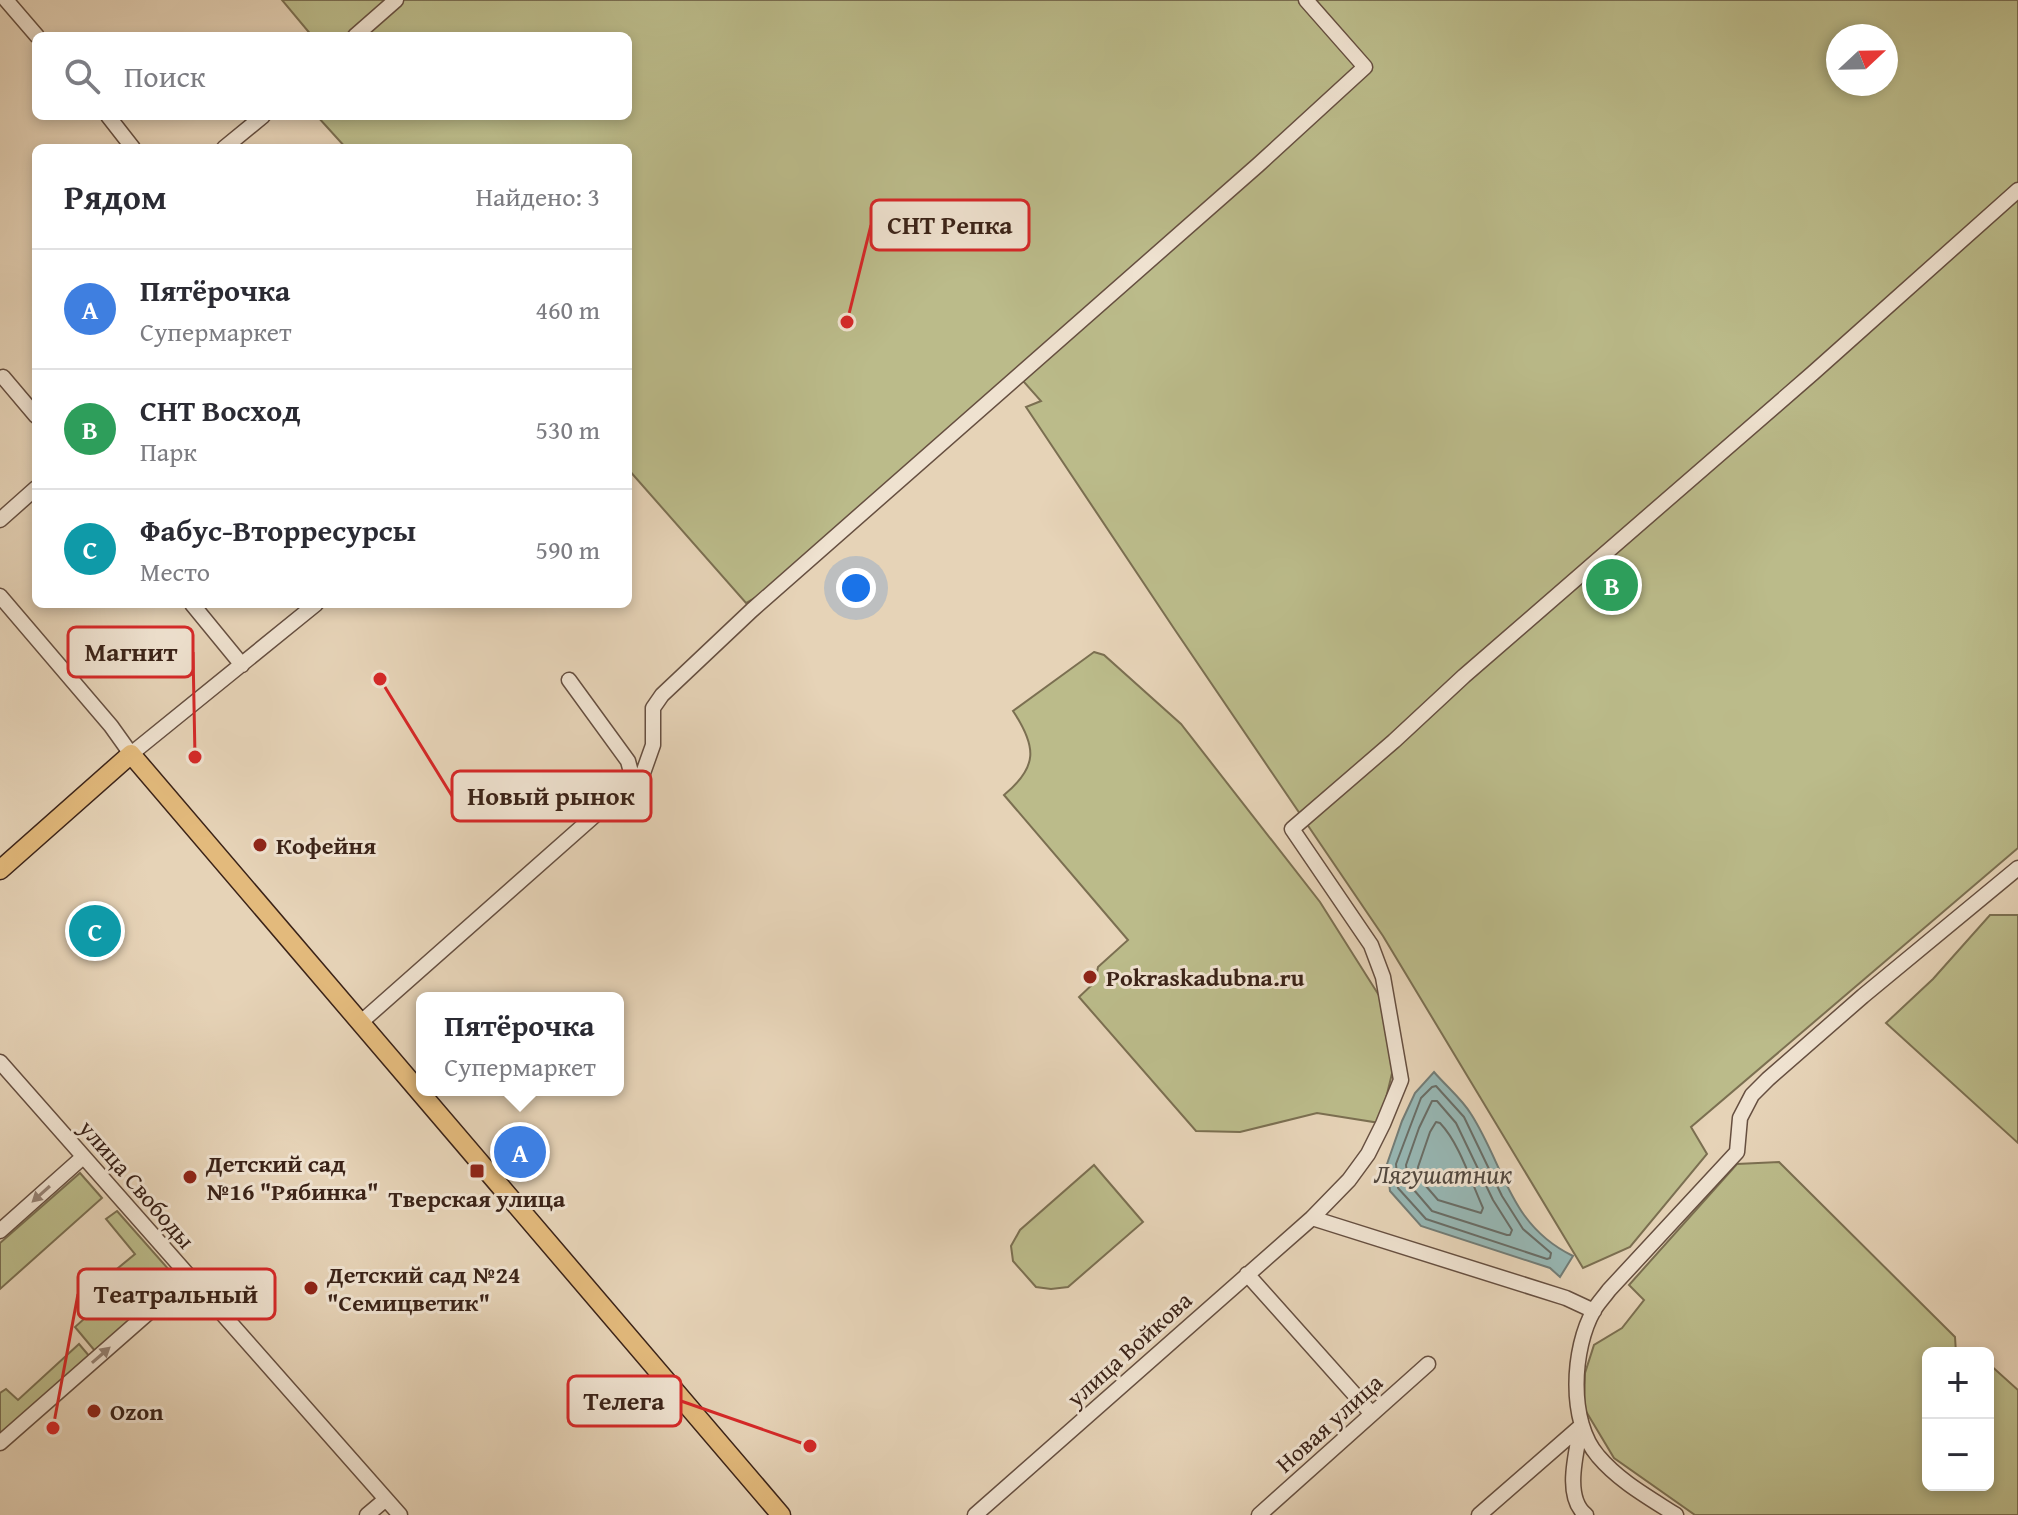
<!DOCTYPE html>
<html lang="ru">
<head>
<meta charset="utf-8">
<style>
  body { margin:0; font-family:"Gentium Book Plus",serif; background:#f7f7f7; color:#2b2b33 }
  .controls { position:absolute; right:24px; bottom:24px; display:grid; overflow:hidden; border-radius:12px; box-shadow:0 4px 12px #0003 }
  .controls button { width:72px; height:72px; display:grid; place-items:center; padding:0; border:0; border-bottom:2px solid #e1e1e2; background:#fff; color:#2b2b33; font:40px sans-serif }
  .compass { position:absolute; left:1826px; top:24px; width:72px; height:72px; border-radius:50%; background:#fff; box-shadow:0 4px 12px #0003; rotate:68deg }
  .you { position:absolute; left:856px; top:588px; width:28px; height:28px; margin:-20px; border:6px solid #fff; border-radius:50%; background:#1a73e8; box-shadow:0 0 0 12px #1a73e833 }
  .badge { display:grid; place-items:center; width:52px; height:52px; border-radius:50%; background:#b45309; color:#fff; font-size:26px; font-weight:700 }
  .pin { position:absolute; translate:-50% -50%; border:4px solid #fff; box-shadow:0 2px 8px #0006 }
  .popup { position:absolute; left:416px; top:992px; width:208px; height:104px; box-sizing:border-box; display:grid; place-content:center; border-radius:12px; background:#fff; filter:drop-shadow(0 2px 6px #0005); font-size:26px; white-space:nowrap; color:#7c7c81 }
  .popup b { font-size:30px; color:#2b2b33 }
  .popup::after { content:''; position:absolute; left:50%; top:100%; margin-left:-16px; border:16px solid transparent; border-top-color:#fff }
  .list { margin:0; padding:0; list-style:none }
  h2 { display:flex; justify-content:space-between; align-items:center; height:104px; margin:0; padding:0 32px; font-size:34px }
  h2 small { font-size:26px; font-weight:400; color:#7c7c81 }
  .list li { display:grid; grid-template-columns:52px 1fr auto; gap:24px; align-items:center; box-sizing:border-box; height:120px; padding:0 32px; border-top:2px solid #e1e1e2 }
  .list b { display:block; font-size:30px; white-space:nowrap }
  .list p { margin:0; font-size:26px; white-space:nowrap; color:#7c7c81 }
  .list em { font-size:26px; font-style:normal; color:#7c7c81 }
  .icon { flex:none; width:44px; height:44px; fill:none; stroke:currentColor; stroke-width:2; stroke-linecap:round; stroke-linejoin:round }
  .map { position:relative; flex:none; width:2018px; height:1515px; overflow:hidden }
  .search { position:absolute; background:#fff; box-shadow:0 4px 12px #0003; left:32px; top:32px; width:600px; height:88px; display:flex; align-items:center; gap:20px; box-sizing:border-box; padding:0 28px; border-radius:12px; color:#7c7c81; font-size:30px }
  .panel { position:absolute; background:#fff; box-shadow:0 4px 12px #0003; left:32px; top:144px; width:600px; height:464px; border-radius:12px }
  .map>svg:first-child { display:block }
</style>
</head>
<body>
<div class="map">
<svg width="2018" height="1515" viewBox="0 0 2018 1515">
  <rect width="100%" height="100%" fill="#e6d3b7"/>
  <filter id="stains"><feTurbulence type="fractalNoise" baseFrequency=".0025" numOctaves="4"/><feColorMatrix values="0 0 0 0 .2 0 0 0 0 .09 0 0 0 0 .02 0 0 0 .5 -.17"/></filter>
  <radialGradient id="worn" r=".72"><stop offset=".6" stop-color="#630" stop-opacity="0"/><stop offset="1" stop-color="#630" stop-opacity=".3"/></radialGradient>
  <path fill="#bbbb8a" stroke="#7b6f51" stroke-width="2" fill-rule="evenodd" d="M282,0H2018V848L1691,1127L1707,1154L1630,1247L1583,1268L1383,936L1175,630L1026,407L1041,401L1015,372L777,585L746,603L628,469V148H346L317,116H628V36H312ZM1838,36H1886V84H1838Z
    M1094,652L1104,655L1181,724L1320,902L1387,1008L1396,1057L1380,1123L1317,1113L1240,1132L1196,1131L1079,997L1095,982L1098,967L1128,940L1004,795C1038,767 1037,747 1013,711Z
    M1990,915H2018V1143L1886,1023L1933,979Z
    M1779,1162L1955,1337L1956,1353H1928V1485H1988V1363L2018,1390V1515H1695L1614,1458L1584,1408L1585,1373L1594,1345L1622,1328L1644,1300L1629,1285L1737,1164Z
    M1094,1165L1143,1222L1068,1287L1051,1289L1036,1287L1013,1261L1011,1246L1020,1230Z
    M80,1173L102,1198L0,1289V1243Z
    M117,1211L178,1280L95,1351L75,1327L105,1300L95,1287L135,1254L106,1219Z
    M79,1344L90,1357L0,1435V1393L6,1389L18,1400Z"/>
  <path fill="#97b7b4" stroke="#727c76" stroke-width="2" d="M1434,1072C1446,1086 1462,1099 1471,1114C1505,1167 1509,1225 1573,1256L1560,1277L1550,1268L1421,1226L1390,1191L1387,1164L1402,1121L1415,1093Z"/>
  <g fill="none" stroke-linecap="round" stroke-linejoin="round">
    <path stroke="#696d66" stroke-width="2" d="M1436,1086L1464,1117L1502,1196L1523,1229L1551,1253L1550,1258L1547,1259L1426,1219L1398,1188L1396,1164L1421,1098L1432,1087Z
      M1432,1101H1437L1456,1123L1493,1200L1512,1230L1510,1235H1507L1432,1211L1408,1183L1406,1165L1419,1128Z
      M1436,1122L1440,1123C1460,1144 1471,1182 1483,1208L1481,1213L1438,1200L1419,1178L1418,1167L1430,1132Z"/>
    <g stroke="#664f40" stroke-width="17">
      <path id="minor" d="M6,0L37,36
        M355,36L396,0
        M108,116L133,148
        M224,148L263,116
        M3,377L36,416
        M0,520L36,488
        M0,596L111,726L131,754L316,604
        M192,604L242,665
        M628,786L642,776L653,745V708L662,695L752,610L1258,165L1365,67L1306,0
        M360,1023L628,786L632,776L628,761L569,680
        M0,1062L400,1515
        M1312,1218L1566,1298L1594,1311
        M0,1231L83,1157
        M1247,1274L1372,1414
        M1581,1426C1577,1451 1563,1497 1586,1515
        M0,1443L189,1277
        M367,1515L386,1499
        M975,1515L1312,1218L1349,1180L1368,1154L1383,1124L1401,1080L1383,977L1371,945L1292,829L1394,741L1464,676L1813,373L2018,190
        M1259,1515L1428,1364
        M1479,1515L1581,1426
        M1676,1515C1648,1497 1619,1481 1598,1456C1568,1422 1572,1348 1594,1310C1598,1303 1604,1297 1609,1290L1737,1152L1740,1118L1752,1095L1768,1079L1863,996L2018,868"/>
    </g>
    <g stroke="#3b2318" stroke-width="21">
      <path id="major" d="M0,870L131,754L781,1515"/>
    </g>
    <use href="#minor" stroke="#efe2d0" stroke-width="14"/>
    <use href="#major" stroke="#e3ba7c" stroke-width="18"/>
  </g>
  <defs><path id="oneway-solid" d="M-6-.8H1V-3.2L6.5 0L1 3.2V.8H-6Z" transform="scale(2)"/></defs>
  <g fill="#958274">
    <use href="#oneway-solid" transform="translate(41 1194) rotate(138)"/>
    <use href="#oneway-solid" transform="translate(101 1355) rotate(-41)"/>
  </g>
  <g fill="#8f2418" stroke="#efe2d0" stroke-width="3">
    <circle cx="260" cy="845" r="8"/>
    <circle cx="1090" cy="977" r="8"/>
    <rect x="469" y="1163" width="16" height="16" rx="4"/>
    <circle cx="190" cy="1177" r="8"/>
    <circle cx="311" cy="1288" r="8"/>
    <circle cx="94" cy="1411" r="8"/>
  </g>
  <g text-anchor="middle" dominant-baseline="central" stroke-width="6" stroke-linejoin="round" paint-order="stroke">
    <g font-size="24" font-weight="bold" fill="#3b2318" stroke="#efe2d0" text-anchor="start">
      <text x="276" y="845">Кофейня</text>
      <text x="1106" y="977">Pokraskadubna.ru</text>
      <text x="206" y="1163">Детский сад<tspan x="206" dy="28">№16 "Рябинка"</tspan></text>
      <text x="477" y="1198" text-anchor="middle">Тверская улица</text>
      <text x="327" y="1274">Детский сад №24<tspan x="327" dy="28">"Семицветик"</tspan></text>
      <text x="110" y="1411">Ozon</text>
    </g>
    <g font-size="24" fill="#3b2318" stroke="#efe2d0">
      <text transform="translate(137 1184) rotate(49)">улица Свободы</text>
      <text transform="translate(1129 1349) rotate(-42)">улица Войкова</text>
      <text transform="translate(1329 1423) rotate(-42)">Новая улица</text>
    </g>
    <g font-size="26" font-style="italic" fill="#52483f" stroke="#efe2d0">
      <text x="1443" y="1173">Лягушатник</text>
    </g>
  </g>
  <path fill="none" stroke="#d62828" stroke-width="3" d="M847 322L871 225M195 757L193 652M380 679L452 796M53 1428L78 1294M810 1446L681 1401"/>
  <g fill="#d62828" stroke="#efe2d0" stroke-width="3">
    <circle cx="847" cy="322" r="8"/>
    <circle cx="195" cy="757" r="8"/>
    <circle cx="380" cy="679" r="8"/>
    <circle cx="53" cy="1428" r="8"/>
    <circle cx="810" cy="1446" r="8"/>
  </g>
  <g fill="#efe2d0" stroke="#d62828" stroke-width="3">
    <rect x="871" y="200" width="158" height="50" rx="8"/>
    <rect x="68" y="627" width="125" height="50" rx="8"/>
    <rect x="452" y="771" width="199" height="50" rx="8"/>
    <rect x="78" y="1269" width="197" height="50" rx="8"/>
    <rect x="568" y="1376" width="113" height="50" rx="8"/>
  </g>
  <g font-size="26" text-anchor="middle" font-weight="bold" fill="#3b2318">
    <text x="950" y="234">СНТ Репка</text>
    <text x="131" y="661">Магнит</text>
    <text x="551" y="805">Новый рынок</text>
    <text x="176" y="1303">Театральный</text>
    <text x="624" y="1410">Телега</text>
  </g>
  <rect width="100%" height="100%" filter="url(#stains)"/>
  <rect width="100%" height="100%" fill="url(#worn)"/>
</svg>
<div class="controls">
<button>+</button>
<button>−</button>
</div>
<svg class="compass" viewBox="-18 -18 36 36"><path d="M0-13l5 13h-10z" fill="#e53935"/><path d="M0 13l5-13h-10z" fill="#7c7c81"/></svg>
<div class="you"></div>
<div class="pin badge" style="left:520px;top:1152px;background:#3f7fe0">A</div>
<div class="popup"><b>Пятёрочка</b>Супермаркет</div>
<div class="pin badge" style="left:1612px;top:585px;background:#2e9e5b">B</div>
<div class="pin badge" style="left:95px;top:931px;background:#0f9aa8">C</div>
<div class="search"><svg class="icon" aria-label="search" viewBox="0 0 24 24"><circle cx="10" cy="10" r="6"/><path d="M15 15l6 6"/></svg>Поиск</div>
<section class="panel">
<h2>Рядом<small>Найдено: 3</small></h2>
<ul class="list">
<li><span class="badge" style="background:#3f7fe0">A</span><div><b>Пятёрочка</b><p>Супермаркет</p></div><em>460 m</em></li>
<li><span class="badge" style="background:#2e9e5b">B</span><div><b>СНТ Восход</b><p>Парк</p></div><em>530 m</em></li>
<li><span class="badge" style="background:#0f9aa8">C</span><div><b>Фабус-Вторресурсы</b><p>Место</p></div><em>590 m</em></li>
</ul>
</section>
</div>
</body>
</html>
